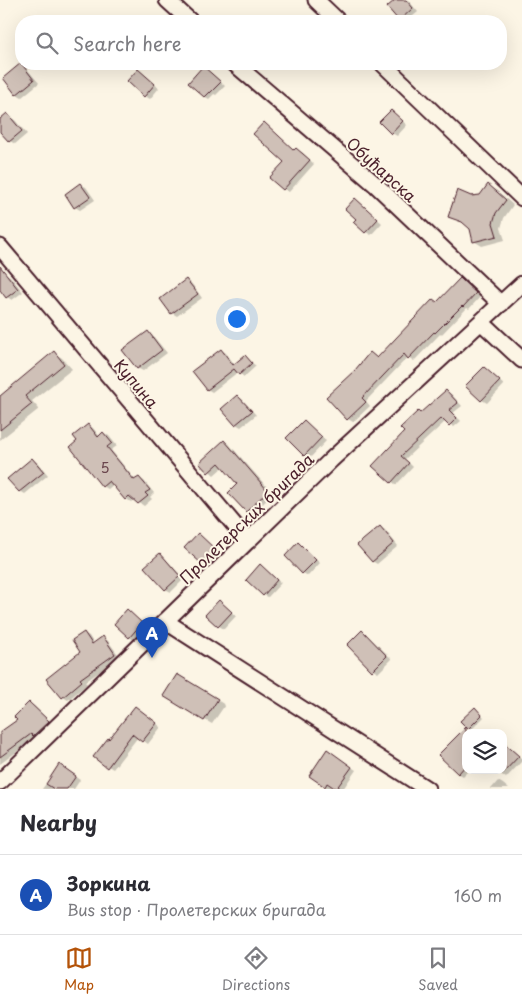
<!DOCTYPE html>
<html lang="en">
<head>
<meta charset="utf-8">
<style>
  body { margin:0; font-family:"Playpen Sans",sans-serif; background:#f7f7f7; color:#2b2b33 }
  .controls { position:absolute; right:15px; bottom:15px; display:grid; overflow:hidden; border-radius:10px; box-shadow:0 5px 20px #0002 }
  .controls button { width:45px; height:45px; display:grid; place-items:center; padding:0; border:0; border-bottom:1px solid #e1e1e2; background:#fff; color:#2b2b33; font:25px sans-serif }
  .you { position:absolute; left:236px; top:318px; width:18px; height:18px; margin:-12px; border:4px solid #fff; border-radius:50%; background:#1a73e8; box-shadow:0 0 0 8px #1a73e833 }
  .badge { display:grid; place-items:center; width:32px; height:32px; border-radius:50%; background:#b45309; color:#fff; font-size:16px; font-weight:700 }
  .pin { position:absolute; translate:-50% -41px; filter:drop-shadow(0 1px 2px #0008) }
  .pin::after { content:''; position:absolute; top:26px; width:18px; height:15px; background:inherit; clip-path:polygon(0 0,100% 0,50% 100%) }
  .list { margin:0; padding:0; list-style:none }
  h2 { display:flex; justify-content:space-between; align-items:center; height:65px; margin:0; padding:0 20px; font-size:21px }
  h2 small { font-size:16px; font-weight:400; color:#7c7c81 }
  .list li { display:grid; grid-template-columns:32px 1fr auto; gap:15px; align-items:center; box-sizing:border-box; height:80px; padding:0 20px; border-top:1px solid #e1e1e2 }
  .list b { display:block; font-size:19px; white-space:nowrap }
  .list p { margin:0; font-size:16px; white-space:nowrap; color:#7c7c81 }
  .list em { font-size:16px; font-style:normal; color:#7c7c81 }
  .icon { flex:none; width:28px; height:28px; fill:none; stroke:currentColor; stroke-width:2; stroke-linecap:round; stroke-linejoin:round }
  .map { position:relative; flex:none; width:522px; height:789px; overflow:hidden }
  .search { position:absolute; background:#fff; box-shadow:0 5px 20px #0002; left:15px; right:15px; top:15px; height:55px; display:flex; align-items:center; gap:12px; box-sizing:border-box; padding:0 18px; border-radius:20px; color:#7c7c81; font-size:19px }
  .sheet { height:145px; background:#fff }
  nav { display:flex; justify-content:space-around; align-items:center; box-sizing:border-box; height:70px; border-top:1px solid #e1e1e2; background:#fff; font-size:14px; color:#7c7c81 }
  nav a { display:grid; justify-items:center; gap:2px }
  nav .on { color:#b45309 }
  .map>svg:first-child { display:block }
</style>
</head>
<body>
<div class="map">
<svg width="522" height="789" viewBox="0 0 522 789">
  <rect width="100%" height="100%" fill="#fcf5e5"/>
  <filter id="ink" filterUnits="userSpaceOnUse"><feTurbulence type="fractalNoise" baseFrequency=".02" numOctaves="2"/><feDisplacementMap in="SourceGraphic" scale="10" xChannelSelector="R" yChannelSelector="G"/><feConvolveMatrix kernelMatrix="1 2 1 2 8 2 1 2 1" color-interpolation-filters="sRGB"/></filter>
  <g filter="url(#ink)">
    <path fill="#0003" d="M397,0H408L418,12L407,21H402L400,20Z
      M21,65L26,68L39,83L22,97L17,94Z
      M204,67L225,86L216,95L214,94L209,99L204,96Z
      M138,70L159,88L150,99L145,96Z
      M391,111L407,125L397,136L392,133Z
      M7,115L13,118L27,134L15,144L10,141L0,121Z
      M264,124L295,151L297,150L302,152L314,164L289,192L284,189L285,162Z
      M80,184L86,187L95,200L80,210L75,207Z
      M488,185L496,190L513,205L504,218L501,228L505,240L482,246L474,241L471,228L466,224L449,216L470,197L481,196Z
      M355,200L382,223L371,235L366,232Z
      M4,273L10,276L23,292L12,300L7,297L0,288V276Z
      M186,280L191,283L202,298L177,316L172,313L162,299Z
      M460,280L480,297L469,309L467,308L441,335L440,334L414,361L408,357L366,401L370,406L353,422L348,419L356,371L371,354L378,359L438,303Z
      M148,333L153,336L167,353L143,371L137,368Z
      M221,350L226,353L235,365L245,357L256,366L244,377L238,372L212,392L207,389Z
      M54,353L62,358L72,369L32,401L39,409L0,440V398Z
      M484,368L504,385L487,403L482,400Z
      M446,392L451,394L462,406L453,413L461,421L454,427L446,421L405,459L413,467L396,485L374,465Z
      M237,396L242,399L256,415L241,427L236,424L223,409Z
      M304,421L326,441L310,458L305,455Z
      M88,425L93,428L100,437L104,433L109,436L117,446L111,450L136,481L139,478L144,481L154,493L150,497L152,499L144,506L134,499L131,502L126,499L114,484L108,489L103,486L79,441Z
      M224,441L229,444L273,494L252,514L246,511L239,484L223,467L214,475L201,463Z
      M33,460L38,463L48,475L25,494L20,491Z
      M380,527L385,530L398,546L377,564L372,561Z
      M198,535L220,553L208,566L186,548Z
      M299,544L320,563L308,576L303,573Z
      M160,555L165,558L184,579L171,592L165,589Z
      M261,566L281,583L268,597L264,595Z
      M219,602L236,616L224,629L219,626Z
      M127,611L146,627L134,640L129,637Z
      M362,632L367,635L392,659L378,673L373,670L348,645Z
      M84,633L89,636L94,644L103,638L108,641L120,657L85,682L87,684L68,700L63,697L48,680L81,652Z
      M186,680L225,705L212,724L205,720Z
      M29,703L34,706L53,725L0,764V734L19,720Z
      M136,707L161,727L148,744L138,737L113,769L108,766L110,740Z
      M477,710L484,717L471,730L462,721Z
      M466,736V770H469L463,776L458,773Z
      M503,742L522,759V761L506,778L495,770H503Z
      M332,754L356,770L343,789H339L333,785L330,789L325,786Z
      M59,766L80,780L74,789H42Z
      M498,781L503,784L509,789H491Z"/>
    <path fill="#cfc0b7" stroke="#4a1f2b" d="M395,0H406L413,8L399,21L387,7Z
      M21,63L34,80L16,95L3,78Z
      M203,66L221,82L210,93L209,92L204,97L188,83Z
      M138,69L155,84L144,97L127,81Z
      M391,110L403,121L391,134L379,122Z
      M7,113L22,131L9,142L0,132V119Z
      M264,122L294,150L296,148L310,160L283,190L269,178L284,162L253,134Z
      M80,183L90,197L74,208L65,194Z
      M488,184L506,200L496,213L493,223L497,236L473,242L470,229L462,222L448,217L457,190L471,196L480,195Z
      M355,198L378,219L365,233L353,222L356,219L345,209Z
      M0,266L18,289L6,298L0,290Z
      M460,278L476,293L463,307L462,306L435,333L434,332L408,359L404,354L362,398L366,402L347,420L326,397L355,370L370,352L377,358L433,299L437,302Z
      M186,279L198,294L171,314L160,299Z
      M148,331L162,350L137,369L122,350Z
      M221,349L233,365L245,355L252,363L239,375L234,369L207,390L192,371Z
      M54,351L64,364L25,396L32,404L0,430V396Z
      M484,367L500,381L481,401L465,386Z
      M446,390L458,403L449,410L457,418L449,426L441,418L401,456L409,463L391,483L372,466L404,432L400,428L418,411L420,413Z
      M237,395L252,411L235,425L221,409Z
      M304,420L322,437L304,456L286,438Z
      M88,424L98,437L103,432L112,443L107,447L134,480L139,477L150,490L145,493L148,496L138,504L129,496L125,500L109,481L102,487L70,447L77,441L73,436Z
      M224,440L268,491L246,512L228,493L237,484L219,463L208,473L199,463Z
      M32,458L44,472L19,492L7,479Z
      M380,526L394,543L372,562L357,545Z
      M198,533L216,550L202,564L184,548Z
      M298,542L316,560L302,574L285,556Z
      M160,553L180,576L165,590L144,567Z
      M260,564L277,580L263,596L246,580Z
      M219,600L232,612L218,627L205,615Z
      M127,609L142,623L129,638L114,624Z
      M362,630L387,656L372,671L347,645Z
      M84,632L92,644L103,636L115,654L80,679L82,681L62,698L46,679L80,652L72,640Z
      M177,674L218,699L204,721L163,696Z
      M29,702L49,721L33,736L31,734L0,757V732L17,720L14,717Z
      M135,706L157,723L142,742L132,734L107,768L93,757L108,738L109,739Z
      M475,707L482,715L468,729L466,727V765L458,774L438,755L466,727L460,721Z
      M503,742L519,756L503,773Z
      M327,749L352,767L336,789L327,783L325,787L309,776Z
      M59,764L76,776L67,789H54L46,784Z"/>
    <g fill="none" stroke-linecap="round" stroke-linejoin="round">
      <g stroke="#4a1f2b" stroke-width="19">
        <path id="minor" d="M167,0L190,21
          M316,0L338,21
          M235,64L376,185L501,304
          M383,64L522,198
          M0,247L248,541
          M481,322L522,360
          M165,621L427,789
          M0,782L331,460L522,284"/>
      </g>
      <use href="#minor" stroke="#fcf5e5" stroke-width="15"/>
    </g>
  </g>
  <g text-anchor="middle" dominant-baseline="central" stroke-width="4" stroke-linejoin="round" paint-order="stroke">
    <g font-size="14" fill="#6b474e">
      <text x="105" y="467">5</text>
    </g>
    <g font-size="16" fill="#4a1f2b" stroke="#fcf5e5">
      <text transform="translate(382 169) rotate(42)">Обућарска</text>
      <text transform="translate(137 383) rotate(50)">Купина</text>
      <text transform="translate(246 518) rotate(-44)">Пролетерских бригада</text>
    </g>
  </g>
</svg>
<div class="controls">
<button><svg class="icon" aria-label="layers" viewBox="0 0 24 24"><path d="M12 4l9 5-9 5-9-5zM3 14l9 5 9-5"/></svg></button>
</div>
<div class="you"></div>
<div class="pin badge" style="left:152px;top:658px;background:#1a4fb4">A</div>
<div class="search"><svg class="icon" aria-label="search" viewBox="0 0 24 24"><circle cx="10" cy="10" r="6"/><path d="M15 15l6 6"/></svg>Search here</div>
</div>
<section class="sheet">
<h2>Nearby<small></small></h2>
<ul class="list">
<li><span class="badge" style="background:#1a4fb4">A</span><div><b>Зоркина</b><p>Bus stop · Пролетерских бригада</p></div><em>160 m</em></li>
</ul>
</section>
<nav>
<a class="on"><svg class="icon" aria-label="map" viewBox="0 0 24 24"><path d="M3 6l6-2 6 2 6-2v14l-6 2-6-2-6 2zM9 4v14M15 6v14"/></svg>Map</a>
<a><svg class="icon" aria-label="directions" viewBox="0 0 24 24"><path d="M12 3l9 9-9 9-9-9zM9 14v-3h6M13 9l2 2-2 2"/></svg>Directions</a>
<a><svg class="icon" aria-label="saved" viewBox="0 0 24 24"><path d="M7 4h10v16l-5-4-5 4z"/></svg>Saved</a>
</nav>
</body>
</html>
